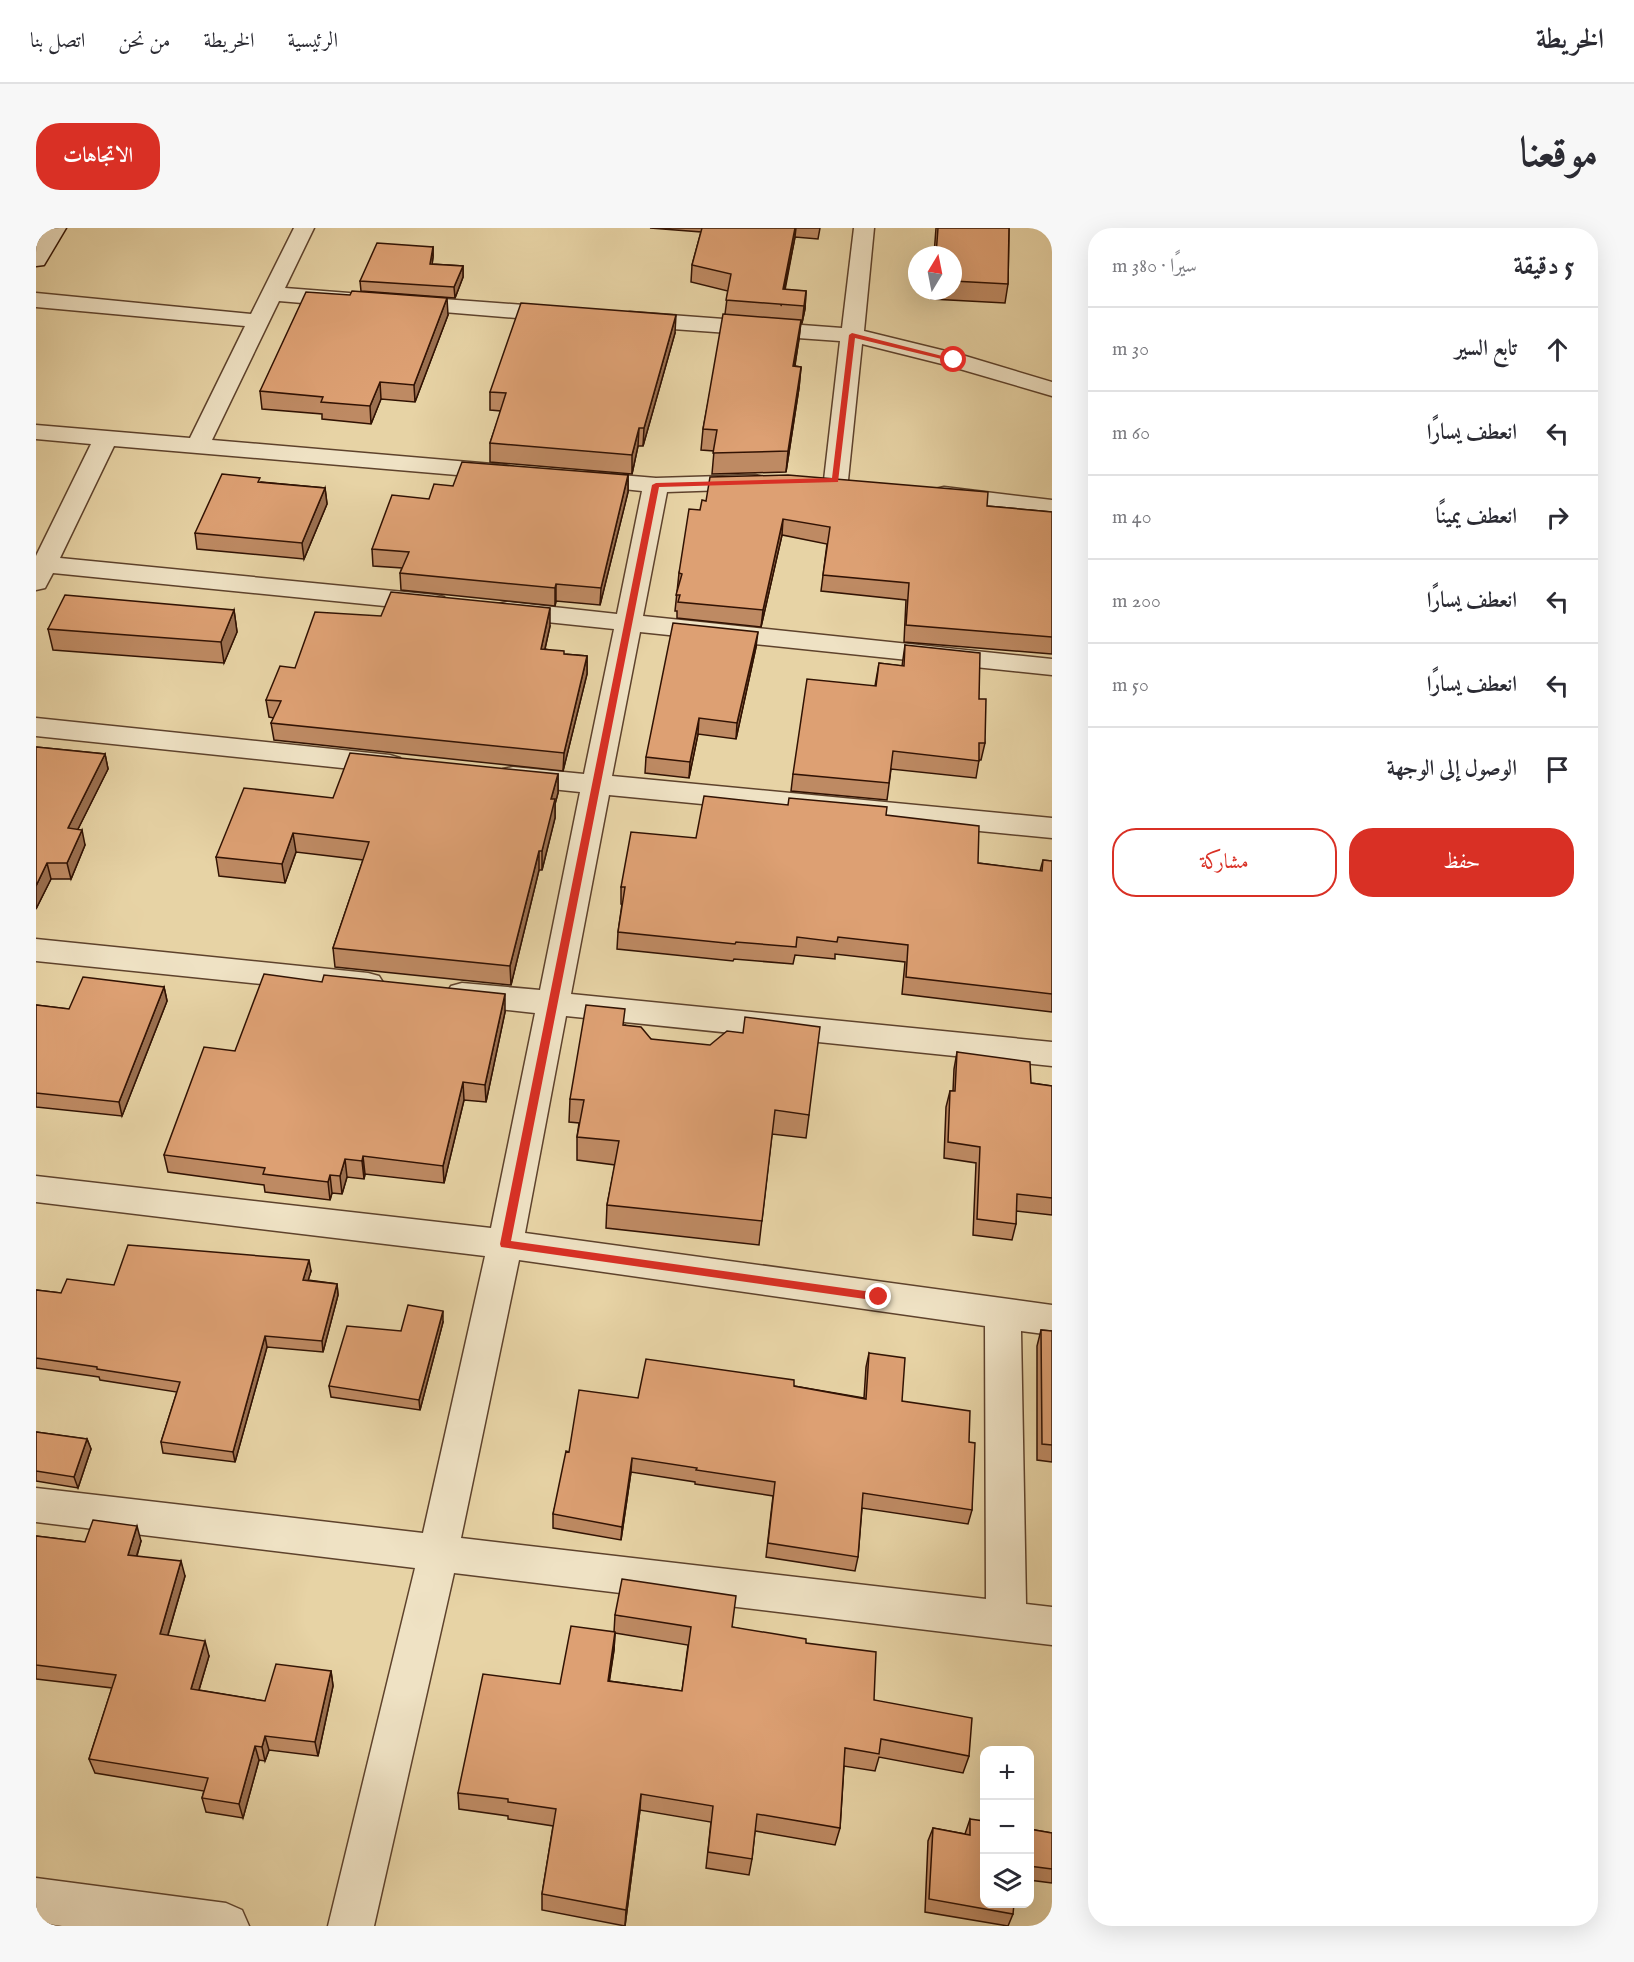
<!DOCTYPE html>
<html lang="ar">
<head>
<meta charset="utf-8">
<style>
  body { margin:0; font-family:"IM FELL English",Amiri,serif; background:#f7f7f7; color:#2b2b33; direction:rtl }
  .controls { position:absolute; right:18px; bottom:18px; display:grid; overflow:hidden; border-radius:12px; box-shadow:0 6px 24px #0002 }
  .controls button { width:54px; height:54px; display:grid; place-items:center; padding:0; border:0; border-bottom:2px solid #e1e1e2; background:#fff; color:#2b2b33; font:30px sans-serif }
  .compass { position:absolute; left:872px; top:18px; width:54px; height:54px; border-radius:50%; background:#fff; box-shadow:0 6px 24px #0002; rotate:10deg }
  .stop { position:absolute; width:18px; height:18px; margin:-14px; border:4px solid #d93025; border-radius:50%; background:#fff }
  .stop.end { background:#d93025; border-color:#fff; box-shadow:0 2px 6px #0008 }
  .list { margin:0; padding:0; list-style:none }
  h2 { display:flex; justify-content:space-between; align-items:center; height:78px; margin:0; padding:0 24px; font-size:26px }
  h2 small { font-size:20px; font-weight:400; color:#7c7c81 }
  .list li { display:grid; grid-template-columns:39px 1fr auto; gap:18px; align-items:center; box-sizing:border-box; height:84px; padding:0 24px; border-top:2px solid #e1e1e2 }
  .list b { display:block; font-size:22px; white-space:nowrap }
  .list em { font-size:20px; font-style:normal; color:#7c7c81 }
  .actions { display:flex; gap:12px; padding:18px 24px }
  .actions a { flex:1; padding:14px 0; border:2px solid #d93025; border-radius:24px; text-align:center; font-size:21px; color:#d93025 }
  .actions .main { background:#d93025; color:#fff }
  .icon { flex:none; width:33px; height:33px; fill:none; stroke:currentColor; stroke-width:2; stroke-linecap:round; stroke-linejoin:round }
  .map { position:relative; flex:none; width:1016px; height:1698px; overflow:hidden; direction:ltr; border-radius:24px }
  header { display:flex; align-items:center; gap:36px; box-sizing:border-box; height:84px; padding:0 30px; background:#fff; border-bottom:2px solid #e1e1e2 }
  header strong { font-size:28px }
  nav { display:flex; gap:33px; margin-inline-start:auto; font-size:21px }
  .intro { display:flex; align-items:center; justify-content:space-between; box-sizing:border-box; height:144px; padding:0 36px }
  h1 { margin:0; font-size:42px }
  .button { padding:15px 27px; border-radius:24px; background:#d93025; color:#fff; font-size:21px; font-weight:700 }
  main { display:flex; gap:36px; padding:0 36px }
  aside { flex:1; background:#fff; border-radius:24px; box-shadow:0 6px 24px #0002 }
  .map>svg:first-child { display:block }
</style>
</head>
<body>
<header>
<strong>الخريطة</strong>
<nav><a>الرئيسية</a><a>الخريطة</a><a>من نحن</a><a>اتصل بنا</a></nav>
</header>
<div class="intro"><h1>موقعنا</h1><a class="button">الاتجاهات</a></div>
<main>
<aside>
<h2>5 دقيقة<small>سيرًا · 380 m</small></h2>
<ul class="list">
<li><svg class="icon" aria-label="ahead" viewBox="0 0 24 24"><path d="M12 20V5M6 11l6-6 6 6"/></svg><div><b>تابع السير</b></div><em>30 m</em></li>
<li><svg class="icon" aria-label="left" viewBox="0 0 24 24"><path d="M17 20v-9H6M10 6l-5 5 5 5"/></svg><div><b>انعطف يسارًا</b></div><em>60 m</em></li>
<li><svg class="icon" aria-label="right" viewBox="0 0 24 24"><path d="M7 20v-9h11M14 6l5 5-5 5"/></svg><div><b>انعطف يمينًا</b></div><em>40 m</em></li>
<li><svg class="icon" aria-label="left" viewBox="0 0 24 24"><path d="M17 20v-9H6M10 6l-5 5 5 5"/></svg><div><b>انعطف يسارًا</b></div><em>200 m</em></li>
<li><svg class="icon" aria-label="left" viewBox="0 0 24 24"><path d="M17 20v-9H6M10 6l-5 5 5 5"/></svg><div><b>انعطف يسارًا</b></div><em>50 m</em></li>
<li><svg class="icon" aria-label="arrive" viewBox="0 0 24 24"><path d="M6 21V4h12l-3 4 3 4H6"/></svg><div><b>الوصول إلى الوجهة</b></div></li>
</ul>
<div class="actions"><a class="main">حفظ</a><a>مشاركة</a></div>
</aside>
<div class="map">
<svg width="1016" height="1698" viewBox="0 0 1016 1698">
  <rect width="100%" height="100%" fill="#e7d3a5"/>
  <filter id="stains"><feTurbulence type="fractalNoise" baseFrequency=".00333" numOctaves="4"/><feColorMatrix values="0 0 0 0 .2 0 0 0 0 .09 0 0 0 0 .02 0 0 0 .5 -.17"/></filter>
  <radialGradient id="worn" r=".72"><stop offset=".6" stop-color="#630" stop-opacity="0"/><stop offset="1" stop-color="#630" stop-opacity=".3"/></radialGradient>
  <g fill="none" stroke-linecap="round" stroke-linejoin="round">
    <g stroke="#5e422c" stroke-width="3">
      <path id="street" d="M258,0H278L249,60L313,65L321,67L324,72L321,77L313,79L243,73L176,212L468,237L477,239L480,244L477,249L468,251L78,218L24,330L399,367L408,369L412,375L408,381L399,383L17,345L9,360L0,362V328L55,216L0,211V197L154,210L209,98L0,79V65L215,86Z
        M818,0H838L828,103L926,127L1016,154V168L910,137L826,116L812,252L809,257L800,259L791,257L788,252L804,113L594,98L586,96L583,91L586,86L594,84L806,100Z
        M367,68L528,80L536,82L539,87L536,92L528,94L359,80L356,75L359,70Z
        M549,244L620,250L719,247L728,249L731,254L728,259L719,261L631,264L607,388L1016,431V447L604,404L576,548L1016,590V610L573,567L535,766L1016,814V838L530,788L489,1005L1016,1077V1107L985,1103L990,1376L1016,1379V1417L418,1345L338,1698H292L379,1340L0,1294V1260L387,1305L449,1028L0,974V948L455,1000L499,785L426,777L415,774L410,766L415,758L426,755L504,762L544,564L477,557L467,555L463,548L467,541L477,539L548,546L578,401L471,390L462,388L458,382L462,376L471,374L581,386L606,263L540,256L537,251L540,246ZM483,1032L949,1098L950,1371L425,1310Z
        M908,259L1016,272V286L899,271L896,266L899,261Z
        M0,490L354,527L364,530L368,536L364,542L354,545L0,508Z
        M0,711L332,745L343,748L348,756L343,764L332,767L0,733Z
        M0,1650L190,1675L206,1682L213,1698H26L0,1694Z"/>
    </g>
    <g stroke="#311203" stroke-width="3">
      <path id="secondary" d="M10,0H30L8,37L0,38V15Z"/>
    </g>
    <use href="#street" fill="#efe2c4" fill-rule="evenodd"/>
    <use href="#secondary" fill="#efe2c4" fill-rule="evenodd"/>
  </g>
  <path fill="#be8a63" stroke="#311203" stroke-width="1.5" fill-rule="evenodd" d="M614,0H784L782,11L759,9L749,62L770,63L769,81L766,95H765L759,138L765,139L763,160L750,244L676,246L678,223L665,222L667,201L689,86L692,63L655,54L656,37L665,4Z
    M900,0H973L972,56L969,75L895,71L896,63H917V27H898Z
    M397,19V29L396,36L427,38V49L419,70L325,63L324,53Z
    M412,87L379,174L345,171L335,196L286,191V186L226,181L224,163Z
    M639,105L607,218H602L596,246L454,234V215L465,183L454,182V164Z
    M592,247V264L564,377L520,373L519,378L365,362L364,345L366,340L337,338L336,321L393,271L417,258Z
    M225,254L289,260L291,276L268,331L161,321L159,305Z
    M951,278L1016,284V426L868,414L870,372L785,363L791,316L746,307L725,399L641,390V383H639L643,345L664,282Z
    M198,382L201,404L188,435L17,422L12,401Z
    M345,388L514,398L509,421L528,426L551,428V446L527,543L238,512L235,495L238,490L233,489L230,472L259,440Z
    M869,417L943,471L949,515L945,532H943L940,550L855,541L851,572L755,563L757,546L839,458L843,435L866,438Z
    M720,419L700,511L662,506L653,550L609,545L610,529Z
    M0,519L69,526L72,541L42,601L49,617L35,651H15L0,681Z
    M522,546V565L519,576V590L506,642H503L475,757L299,739L297,720L327,632L260,624L249,655L183,648L180,629L297,570Z
    M850,587L942,635L1004,643L1007,632L1016,633V784L866,766L869,734L799,726V731L759,727L757,736L698,731L697,733L581,721L582,704L586,676H585V659L660,610Z
    M128,759L131,773L86,888L0,879V777L33,781Z
    M469,784L450,874L428,872L408,955L329,946L328,951L311,949L306,966L296,965L294,972L229,964L228,957L132,944L128,927L199,823Z
    M589,797L615,811L773,887L770,910L736,906L723,1017L570,1000L571,977L579,937L541,932V909L543,895L533,894L534,871Z
    M921,824L995,855L1016,858V987L980,983V996L976,1012L937,1007L940,935L908,930L910,879L914,863H917L918,841Z
    M275,1043L272,1052L301,1056L302,1067L287,1124L231,1119L199,1234L127,1225L125,1214L141,1164L64,1152L63,1149L0,1140V1062L25,1065L78,1057Z
    M407,1094L384,1182L295,1169L293,1158L365,1103Z
    M1005,1102L1016,1103V1234L1001,1232V1118Z
    M833,1125L866,1173L933,1214L936,1282L932,1296L826,1280L822,1329L819,1343L730,1329L737,1268L659,1256V1254L595,1244L585,1312L517,1300V1286L533,1224L602,1170L758,1158L828,1170L830,1139Z
    M0,1204L51,1211L55,1221L42,1260L0,1253Z
    M0,1308L49,1314L105,1313L101,1328L149,1348L132,1407L173,1428L163,1462L229,1473L295,1443L297,1458L282,1528L233,1522L229,1533L223,1532L207,1590L170,1584L166,1570L168,1563L59,1545L53,1531L76,1460L0,1451Z
    M579,1387L696,1399L770,1415L838,1472L933,1528L927,1545L843,1529L839,1543L808,1538L804,1600L799,1617L719,1603L716,1631L713,1647L670,1640L675,1594L604,1582L589,1698L506,1682V1666L517,1598L472,1591V1588L423,1581L422,1565L524,1456L578,1404ZM579,1405L652,1417L646,1463L573,1453L578,1422Z
    M934,1591L977,1686L972,1698L889,1684L892,1613L897,1600L929,1606Z
    M993,1601L1016,1605V1655L993,1652Z"/>
  <path fill="#9b7050" stroke="#311203" stroke-width="1.5" d="M759,0H760L759,9L745,78L747,61Z
    M397,19V29L395,46L394,36Z
    M427,38V49L419,70L418,59Z
    M770,63L769,81L766,95L768,78Z
    M411,70L412,87L379,174L378,157Z
    M640,87L639,105L607,218L608,200Z
    M765,92L763,112L755,159L757,138Z
    M765,139L763,160L750,244L752,223Z
    M344,154L345,171L335,196L334,178Z
    M603,200L602,218L596,246V227Z
    M592,247V264L564,377L565,360Z
    M289,260L291,276L268,331L266,315Z
    M747,291L746,307L725,399L727,382Z
    M520,356V373L519,378V360Z
    M514,380V398L505,438V421Z
    M198,382L201,404L188,435L185,414Z
    M722,404L720,419L700,511L701,495Z
    M551,428V446L527,543L528,525Z
    M663,490L662,506L653,550L654,534Z
    M69,526L72,541L35,615L32,600Z
    M522,546V565L519,576V590L506,642V623L515,571Z
    M46,602L49,617L35,651L31,635Z
    M257,605L260,624L249,655L246,636Z
    M503,623V642L475,757L474,738Z
    M11,635L15,651L0,681V658Z
    M128,759L131,773L86,888L83,874Z
    M469,766V784L450,874L449,857Z
    M427,854L428,872L408,955L407,938Z
    M327,928L329,946L328,951L326,933Z
    M309,931L311,949L306,966L304,948Z
    M294,947L296,965L294,972L292,954Z
    M273,1032L275,1043L269,1063L267,1052Z
    M301,1056L302,1067L287,1124L286,1113Z
    M407,1083V1094L384,1182L383,1172Z
    M229,1108L231,1119L199,1234L197,1224Z
    M51,1211L55,1221L42,1260L38,1249Z
    M596,1230L595,1244L585,1312L586,1299Z
    M101,1298L105,1313L96,1343L92,1327Z
    M145,1333L149,1348L128,1420L124,1406Z
    M579,1404L578,1422L571,1470L572,1453Z
    M169,1413L173,1428L159,1475L155,1461Z
    M295,1443L297,1458L282,1528L279,1514Z
    M229,1508L233,1522L229,1533L226,1519Z
    M219,1518L223,1532L207,1590L203,1576Z
    M605,1566L604,1582L589,1698L590,1682Z"/>
  <path fill="#dda073" stroke="#311203" stroke-width="1.5" d="M666,0H759L747,61L770,63L768,78L690,72L695,46L656,37Z
    M902,0H973L972,56L917,53V27H900Z
    M341,15L397,19L394,36L427,38L418,59L324,53Z
    M316,63L411,70L378,157L344,154L334,178L285,174L287,169L224,163L270,64L314,67Z
    M485,75L640,87L608,200H603L596,227L454,215L470,165L454,164Z
    M687,86L765,92L757,138L765,139L752,223L677,225L681,202L667,201Z
    M426,234L592,247L565,360L520,356L519,360L364,345L373,324L336,321L356,267L393,271L398,256L417,258Z
    M186,246L224,250L222,254L289,260L266,315L159,305Z
    M752,247L952,264L951,278L1016,284V409L870,397L873,355L787,347L794,299L747,291L727,382L642,374L644,367H640L646,346L643,345L653,281L664,282L666,272L670,273L674,249Z
    M355,364L514,380L505,421L528,423V426L551,428L528,525L235,495L245,473L230,472L244,438L259,440L279,384L345,388Z
    M29,367L198,382L185,414L12,401Z
    M637,395L722,404L701,495L663,490L654,534L610,529Z
    M869,417L944,425L943,471H950L949,515H943V533L857,523L853,555L757,546L771,451L840,458L843,435L868,438Z
    M0,519L69,526L32,600L46,602L31,635H11L0,658Z
    M314,525L522,546L515,571H519L506,623H503L474,738L297,720L333,614L257,605L246,636L180,629L208,560L297,570Z
    M668,568L752,577L753,570L851,579L850,587L943,598L942,635L1006,643L1007,632L1016,633V766L870,749L872,717L802,709L801,714L761,709L760,719L700,714L699,716L582,704L589,659H585L595,604L660,610Z
    M228,746L286,754L288,747L469,766L449,857L427,854L407,938L327,928L326,933L309,931L304,948L294,947L292,954L227,946L229,940L128,927L168,819L199,823Z
    M47,749L128,759L83,874L0,865V777L33,781Z
    M550,777L589,781L587,797L605,799L615,811L674,817L691,803L707,805L709,789L784,799L773,887L739,882L726,993L571,977L583,913L541,909L548,872L534,871Z
    M921,824L994,834L995,855L1016,858V970L981,966L980,996L941,991L944,919L912,914L914,863H919Z
    M92,1017L273,1032L267,1052L301,1056L286,1113L229,1108L197,1224L125,1214L144,1154L61,1141V1139L0,1130V1062L25,1065L31,1051L78,1057Z
    M372,1077L407,1083L383,1172L293,1158L311,1098L365,1103Z
    M1005,1102L1016,1103V1217L1006,1216Z
    M833,1125L869,1130L866,1173L934,1183L933,1214L939,1215L936,1282L827,1265L822,1329L732,1315L739,1254L660,1242L661,1240L596,1230L586,1299L517,1286L530,1223L533,1224L543,1162L602,1170L610,1131L758,1152V1158L830,1171Z
    M0,1204L51,1211L38,1249L0,1243Z
    M57,1292L101,1298L92,1327L145,1333L124,1406L169,1413L155,1461L229,1473L240,1436L295,1443L279,1514L229,1508L226,1519L219,1518L203,1576L166,1570L172,1550L53,1531L80,1447L0,1437V1308L49,1314Z
    M586,1351L700,1368L696,1399L770,1411V1415L840,1424L838,1472L936,1490L933,1528L845,1511L843,1526L809,1520L804,1600L721,1586L716,1631L672,1624L677,1578L605,1566L590,1682L506,1666L520,1581L472,1574V1571L422,1565L447,1446L524,1456L535,1398L579,1404L572,1453L646,1463L655,1399L579,1387Z
    M934,1591L948,1593V1676H978L977,1686L893,1671L897,1600L934,1607Z
    M993,1601L1016,1605V1641L993,1638Z"/>
  <path fill="#d93025" d="M816,105L922,132L918,134L819,110L802,254L623,259L475,1013L843,1065L848,1069L843,1073L465,1019L464,1016L616,257L620,255L796,250L813,107Z"/>
  <rect width="100%" height="100%" filter="url(#stains)"/>
  <rect width="100%" height="100%" fill="url(#worn)"/>
</svg>
<div class="controls">
<button>+</button>
<button>−</button>
<button><svg class="icon" aria-label="layers" viewBox="0 0 24 24"><path d="M12 4l9 5-9 5-9-5zM3 14l9 5 9-5"/></svg></button>
</div>
<svg class="compass" viewBox="-18 -18 36 36"><path d="M0-13l5 13h-10z" fill="#e53935"/><path d="M0 13l5-13h-10z" fill="#7c7c81"/></svg>
<div class="stop" style="left:918px;top:132px"></div>
<div class="stop end" style="left:843px;top:1069px"></div>
</div>
</main>
</body>
</html>
